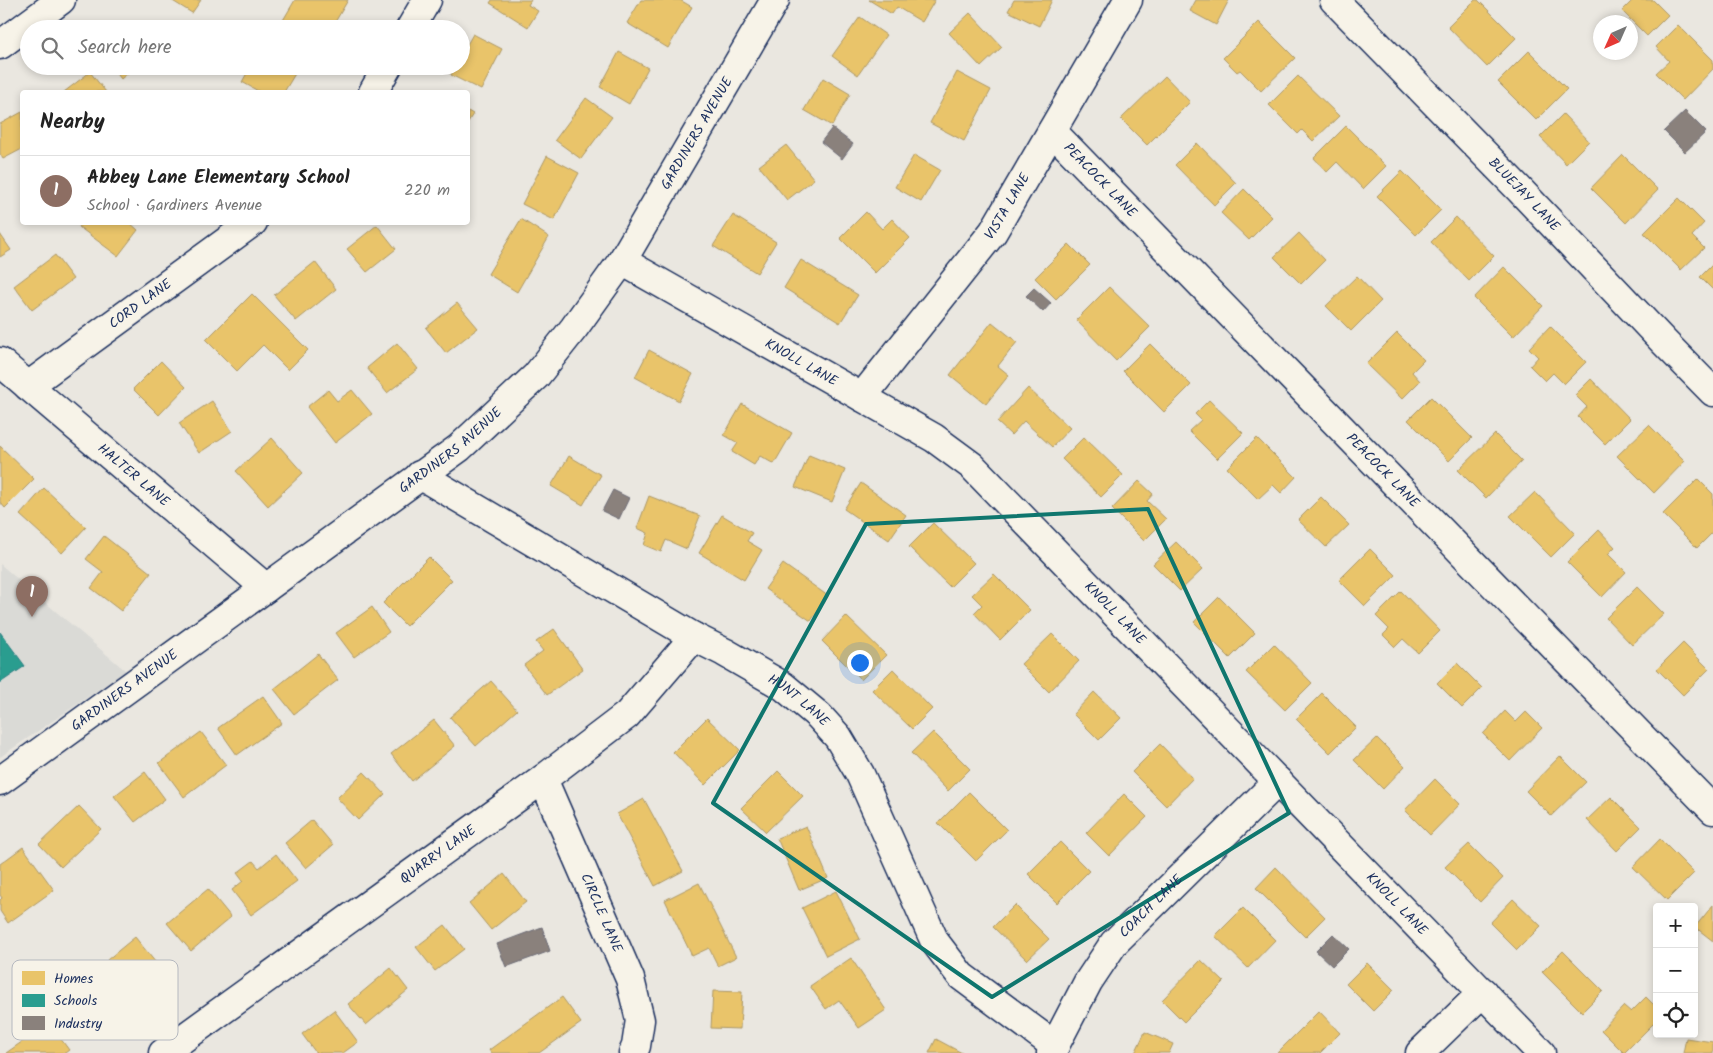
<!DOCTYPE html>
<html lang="en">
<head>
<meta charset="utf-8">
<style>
  body { margin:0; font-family:Kalam,sans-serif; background:#f6f6f6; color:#222 }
  .controls { position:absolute; right:15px; bottom:15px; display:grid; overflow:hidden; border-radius:5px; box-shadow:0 2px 8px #0003 }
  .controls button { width:45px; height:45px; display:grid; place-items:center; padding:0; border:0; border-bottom:1px solid #e0e0e0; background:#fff; color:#222; font:25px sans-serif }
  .compass { position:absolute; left:1593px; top:15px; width:45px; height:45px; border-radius:50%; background:#fff; box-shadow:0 2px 8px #0003; rotate:225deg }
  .you { position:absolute; left:859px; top:662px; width:18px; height:18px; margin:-12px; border:4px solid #fff; border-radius:50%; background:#1a73e8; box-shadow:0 0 0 8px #1a73e833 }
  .badge { display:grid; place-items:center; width:32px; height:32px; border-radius:50%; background:#111827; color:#fff; font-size:16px; font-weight:700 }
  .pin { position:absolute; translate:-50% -41px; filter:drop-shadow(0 1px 2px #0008) }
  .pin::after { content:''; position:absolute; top:26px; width:18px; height:15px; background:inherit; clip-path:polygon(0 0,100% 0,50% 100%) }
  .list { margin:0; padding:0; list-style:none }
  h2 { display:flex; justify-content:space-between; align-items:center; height:65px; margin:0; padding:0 20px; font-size:21px }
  h2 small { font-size:16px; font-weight:400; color:#767676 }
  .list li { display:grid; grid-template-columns:32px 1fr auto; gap:15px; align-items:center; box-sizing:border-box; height:70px; padding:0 20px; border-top:1px solid #e0e0e0 }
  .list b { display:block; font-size:19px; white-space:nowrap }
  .list p { margin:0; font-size:16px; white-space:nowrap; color:#767676 }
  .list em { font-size:16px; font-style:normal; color:#767676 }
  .icon { flex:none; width:28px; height:28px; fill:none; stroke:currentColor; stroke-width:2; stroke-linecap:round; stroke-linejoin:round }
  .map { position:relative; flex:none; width:1713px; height:1053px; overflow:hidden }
  .search { position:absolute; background:#fff; box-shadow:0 2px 8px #0003; left:20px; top:20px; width:450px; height:55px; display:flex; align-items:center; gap:12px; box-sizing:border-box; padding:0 18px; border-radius:28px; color:#767676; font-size:19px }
  .panel { position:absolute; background:#fff; box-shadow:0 2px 8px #0003; left:20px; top:90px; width:450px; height:135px; border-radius:5px }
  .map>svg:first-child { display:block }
</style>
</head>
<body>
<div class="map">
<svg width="1713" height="1053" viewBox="0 0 1713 1053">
  <rect width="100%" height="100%" fill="#eae7e0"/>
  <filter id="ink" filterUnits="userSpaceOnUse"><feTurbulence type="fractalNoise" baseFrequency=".02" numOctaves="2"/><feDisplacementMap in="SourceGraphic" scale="10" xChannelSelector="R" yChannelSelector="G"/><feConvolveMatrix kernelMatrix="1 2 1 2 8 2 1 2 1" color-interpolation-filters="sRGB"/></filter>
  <g filter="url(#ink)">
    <path fill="#dadad6" d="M0,564L126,671L0,757Z"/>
    <path fill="#e9c46a" stroke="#ab9766" d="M171,0H201L192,13Z
      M295,0H348L331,29H294L282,22Z
      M492,0H531L528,5L538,11L528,27L490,3Z
      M641,0H680L692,7L668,48L627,23Z
      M869,0H935L922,22L897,7L892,14Z
      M1014,0H1052L1039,26L1008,11Z
      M1196,0H1229L1216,25L1190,11Z
      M1475,0H1478L1516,38L1487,67L1448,27Z
      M1633,0H1653L1668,15L1647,36L1622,11Z
      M970,13L1002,47L981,67L949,33Z
      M860,17L886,35L858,75L832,56Z
      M143,22L148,29H135Z
      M1259,22L1295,58L1261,91L1240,70L1237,72L1223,58Z
      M1678,25L1713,60V69L1683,100L1656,73L1669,61L1656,47Z
      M473,34L502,49L481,90L451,75L455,66H461V55Z
      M1529,51L1567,89L1536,120L1498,82Z
      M619,52L648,68L629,104L600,87Z
      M111,66H136L121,79Z
      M251,66H287L296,72L284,92H260L242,82Z
      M90,72L106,92H64Z
      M957,72L991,90L964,141L930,123Z
      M1165,76L1190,102L1147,145L1121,119Z
      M1298,76L1339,116L1313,141L1302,130L1298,134L1269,105Z
      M823,78L850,94L832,126L804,110Z
      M586,98L612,117L581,159L555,140Z
      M468,111L473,114L468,122Z
      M22,112V149L3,159L0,154V124Z
      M1563,114L1589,141L1566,164L1540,137Z
      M1346,126L1386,166L1363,189L1337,162L1327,172L1314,158Z
      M1197,143L1236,183L1214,205L1175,165Z
      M786,145L814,179L787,200L759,166Z
      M914,155L940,170L921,202L895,187Z
      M1623,155L1658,190L1626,223L1591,188Z
      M547,156L579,173L554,220L522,204Z
      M1402,171L1441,210L1416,235L1377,196Z
      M1244,189L1272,217L1249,240L1221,213Z
      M1679,198L1704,223L1692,236L1704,248L1681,270L1644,233Z
      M866,212L882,229L892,219L910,238L875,273L840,238Z
      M733,215L776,242L757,273L713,246Z
      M1456,217L1494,256L1469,281L1431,242Z
      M521,219L549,237L517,292L488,274Z
      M82,222H129L138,230L118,256L79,227Z
      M377,225L396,249L367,272L347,249Z
      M1299,233L1325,260L1301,284L1274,257Z
      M0,234L11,250L0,257Z
      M1069,244L1090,265L1056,299L1035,278Z
      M55,255L73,279L32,310L14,286Z
      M801,260L858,295L840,323L784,288Z
      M315,262L336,289L296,321L274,295Z
      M1713,264V290L1700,277Z
      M1504,267L1543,306L1513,337L1474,298Z
      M1357,276L1381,301L1351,331L1326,306Z
      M1109,287L1150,327L1116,361L1076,320Z
      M252,294L308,350L288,370L263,345L237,371L206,340Z
      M457,303L478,328L446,353L426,328Z
      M992,322L1017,342L998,366L1009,375L986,404L950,375Z
      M1550,326L1586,362L1564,384L1553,373L1545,381L1530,366L1538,357L1529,348Z
      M1397,333L1424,360L1412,372L1420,381L1402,399L1366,364Z
      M397,343L418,369L387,393L367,368Z
      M1150,344L1191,385L1164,412L1123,371Z
      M649,350L693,374L679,401L635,377Z
      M161,361L186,387L159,415L133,389Z
      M1591,379L1630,419L1605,444L1578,417L1587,407L1575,395Z
      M1028,388L1070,428L1052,447L1024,421L1011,435L997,422Z
      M328,390L337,401L352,390L372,414L335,443L307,407Z
      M1431,397L1472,438L1449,461L1408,420Z
      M1209,400L1243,433L1217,459L1189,431L1201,420L1195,414Z
      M212,401L232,431L199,453L179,423Z
      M742,404L792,433L774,464L760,456L754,465L732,452L738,443L724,435Z
      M1649,425L1685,461L1654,493L1617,456Z
      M1495,434L1522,461L1486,498L1458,470Z
      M1084,437L1123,475L1101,497L1062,459Z
      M272,438L303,473L268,506L236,471Z
      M1257,438L1296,477L1281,493L1273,485L1258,499L1227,468Z
      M0,446L34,479L5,508L0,502Z
      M809,455L845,470L832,502L795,487Z
      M569,456L601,475L583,505L551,486Z
      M1698,479L1713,494V532L1697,548L1663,514Z
      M1139,481L1153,494L1147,501L1166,519L1144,541L1112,509Z
      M861,483L906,515L889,540L844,509Z
      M44,488L86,527L62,553L20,515Z
      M1535,492L1575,533L1551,557L1510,516Z
      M649,496L700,516L687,549L666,540L661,552L644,545L648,533L637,528Z
      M1321,497L1349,525L1326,547L1298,520Z
      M722,515L752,533L747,541L762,550L744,580L699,553Z
      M933,523L974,563L950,587L909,547Z
      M1599,530L1615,547L1608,554L1626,572L1602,597L1567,562Z
      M104,536L151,573L121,611L91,588L103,572L86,559Z
      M1176,542L1203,569L1180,591L1153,564Z
      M1370,549L1396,575L1365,606L1339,580Z
      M429,557L452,580L406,626L383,603Z
      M783,564L828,596L811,621L765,589Z
      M994,574L1030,610L1000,640L974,613L982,605L972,595Z
      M1637,587L1664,614L1632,645L1606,618Z
      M1401,591L1440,631L1418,653L1403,639L1395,647L1383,635L1389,629L1376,616Z
      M1219,597L1255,633L1230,658L1194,622Z
      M372,607L389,632L354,657L336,633Z
      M846,616L886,655L861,680L822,641Z
      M554,629L583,669L547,695L524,665L543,651L536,642Z
      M1052,634L1079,661L1049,692L1021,664Z
      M1683,643L1709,669L1683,695L1657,669Z
      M1274,644L1312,683L1285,710L1246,672Z
      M318,654L338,680L294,714L274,689Z
      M1457,663L1482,688L1462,708L1437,683Z
      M893,669L932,709L912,729L872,690Z
      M491,681L517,710L476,746L450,717Z
      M1094,692L1121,718L1099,740L1073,714Z
      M1322,693L1356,727L1330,753L1296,719Z
      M263,696L282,723L237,755L218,728Z
      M1505,711L1516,722L1526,712L1542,728L1510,761L1483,734Z
      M707,718L740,750L705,785L673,752Z
      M434,720L455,746L412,781L391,754Z
      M201,732L226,765L184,797L159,763Z
      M933,732L970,769L948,791L911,753Z
      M1377,738L1405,766L1383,789L1354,760Z
      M1160,744L1193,778L1166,806L1132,772Z
      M1560,756L1586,782L1551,816L1526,791Z
      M778,771L803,796L766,832L741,808Z
      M145,772L165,799L135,822L114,796Z
      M364,772L385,794L358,820L337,798Z
      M1435,779L1460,804L1430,835L1405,810Z
      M969,792L1007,830L976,861L938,823Z
      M1124,794L1147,817L1109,856L1086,833Z
      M1611,797L1641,827L1617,851L1587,820Z
      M644,799L683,871L655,886L617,814Z
      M79,806L101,829L61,867L39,844Z
      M312,820L333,845L306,868L285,843Z
      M806,826L828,878L799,890L777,838Z
      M1660,839L1694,873L1667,900L1633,867Z
      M1060,842L1089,871L1057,903L1028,874Z
      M1469,844L1503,878L1480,902L1445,867Z
      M23,847L54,890L8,923L0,911V900L2,898L0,895V864Z
      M276,854L297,881L251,915L232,890L243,881L237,873L253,861L259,868Z
      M1276,867L1325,917L1305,937L1256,888Z
      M504,874L526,902L491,930L469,903Z
      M699,883L736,957L718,966L709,948L692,956L665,900Z
      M208,889L231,917L191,951L167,923Z
      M836,891L860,939L826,956L802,908Z
      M1513,899L1541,926L1517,950L1490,923Z
      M1015,905L1049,939L1027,960L993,927Z
      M1713,905V941L1695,927Z
      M1243,908L1275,940L1248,968L1215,936Z
      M445,925L464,949L435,971L416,947Z
      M135,937L156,963L128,986L107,960Z
      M1563,951L1603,991L1582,1012L1542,972Z
      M851,958L886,1010L859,1028L839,1000L826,1009L810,986Z
      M1201,960L1224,982L1184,1022L1162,1000Z
      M1367,963L1394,990L1373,1011L1346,984Z
      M391,968L408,990L366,1025L348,1004Z
      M713,991L742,992L740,1029L711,1028Z
      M562,997L581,1023L539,1053H491L489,1050Z
      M1646,997L1657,1008V1020L1624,1053L1601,1030L1624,1006L1631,1012Z
      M334,1010L358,1042L343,1053H316L302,1034Z
      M1319,1011L1340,1033L1320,1053H1277Z
      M49,1023L69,1050L65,1053H6Z
      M1145,1032L1173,1044L1169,1053H1135Z
      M1686,1038L1713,1042V1053H1683Z
      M936,1039L962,1053H929Z"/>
    <path fill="#2a9d8f" stroke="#267c80" d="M0,632L25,666L0,683Z"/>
    <path fill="#8a817c" stroke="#696873" d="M1685,111L1706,132L1685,152L1664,131Z
      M832,128L853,144L842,159L821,142Z
      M1034,288L1051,303L1043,312L1026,296Z
      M613,490L629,498L619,519L602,511Z
      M542,927L550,951L506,967L497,944Z
      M1333,934L1349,949L1332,966L1316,951Z"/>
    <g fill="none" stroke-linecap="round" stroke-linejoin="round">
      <g stroke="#1b2f5e" stroke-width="31">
        <g id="street">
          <path id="s1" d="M1334,0L1518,188L1663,341L1713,392"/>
          <path d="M410,29L427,0"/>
          <path d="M0,45L61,0"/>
          <path d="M373,92L388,66"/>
          <path id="s2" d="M1052,131L1713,810"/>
          <path id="s3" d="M622,261L934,438L972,466L1541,1053"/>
          <path id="s4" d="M0,362L266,588"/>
          <path id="s5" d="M28,386L253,222"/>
          <path id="s6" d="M862,397L993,232L1128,0"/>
          <path id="s7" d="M420,475L694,637L724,652L783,686L819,716L838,737L860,774L935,942L961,976L1055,1046"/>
          <path id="s8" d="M543,779L630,979L640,1020L636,1046L633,1053"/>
          <path id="s9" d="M163,1053L543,779L627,715L694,637"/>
          <path id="s10" d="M1051,1053L1088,982L1114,943L1278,781"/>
          <path d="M1420,1053L1483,992"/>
        </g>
      </g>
      <g stroke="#1b2f5e" stroke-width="31">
        <g id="secondary">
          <path id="s11" d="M0,781L459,448L536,376L574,328L622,261L775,0"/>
        </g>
      </g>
      <use href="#street" stroke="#f7f3e8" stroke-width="28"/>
      <use href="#secondary" stroke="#f7f3e8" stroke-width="28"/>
    </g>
  </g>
  <path fill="none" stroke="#0f766e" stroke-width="4" stroke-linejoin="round" d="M1148,509L1289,813L992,997L713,803L866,524Z"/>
  <g text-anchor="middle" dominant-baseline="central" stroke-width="5" stroke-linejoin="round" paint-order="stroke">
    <g font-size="14" fill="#1b2f5e" stroke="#f7f3e8">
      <text stroke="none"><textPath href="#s11" startOffset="964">GARDINERS AVENUE</textPath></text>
      <text stroke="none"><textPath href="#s2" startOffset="69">PEACOCK LANE</textPath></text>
      <text stroke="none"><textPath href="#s1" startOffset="272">BLUEJAY LANE</textPath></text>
      <text stroke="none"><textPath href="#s6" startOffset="240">VISTA LANE</textPath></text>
      <text stroke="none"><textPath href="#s5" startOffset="139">CORD LANE</textPath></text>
      <text stroke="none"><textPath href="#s3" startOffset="206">KNOLL LANE</textPath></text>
      <text stroke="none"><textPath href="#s11" startOffset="559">GARDINERS AVENUE</textPath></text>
      <text stroke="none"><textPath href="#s2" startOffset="474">PEACOCK LANE</textPath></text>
      <text stroke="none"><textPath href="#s4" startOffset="175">HALTER LANE</textPath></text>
      <text stroke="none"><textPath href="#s3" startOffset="611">KNOLL LANE</textPath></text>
      <text stroke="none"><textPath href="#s11" startOffset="154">GARDINERS AVENUE</textPath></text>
      <text stroke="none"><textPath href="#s7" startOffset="441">HUNT LANE</textPath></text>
      <text stroke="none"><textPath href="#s9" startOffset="339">QUARRY LANE</textPath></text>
      <text stroke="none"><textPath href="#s3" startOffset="1016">KNOLL LANE</textPath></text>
      <text stroke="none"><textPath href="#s10" startOffset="179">COACH LANE</textPath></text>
      <text stroke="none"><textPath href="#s8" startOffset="146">CIRCLE LANE</textPath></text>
    </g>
  </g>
  <rect x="12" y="960" width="166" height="80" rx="8" fill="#f7f3e8" stroke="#b5b8bf" stroke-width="1"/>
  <rect x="22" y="971" width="23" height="14" fill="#e9c46a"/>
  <rect x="22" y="994" width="23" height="13" fill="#2a9d8f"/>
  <rect x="22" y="1016" width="23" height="14" fill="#8a817c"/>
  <g font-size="14" fill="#1b2f5e">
    <text x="54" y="983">Homes</text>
    <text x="54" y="1005">Schools</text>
    <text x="54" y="1028">Industry</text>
  </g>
</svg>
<div class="controls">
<button>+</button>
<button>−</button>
<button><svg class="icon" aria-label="locate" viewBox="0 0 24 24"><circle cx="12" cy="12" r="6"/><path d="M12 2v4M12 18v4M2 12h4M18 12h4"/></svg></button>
</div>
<svg class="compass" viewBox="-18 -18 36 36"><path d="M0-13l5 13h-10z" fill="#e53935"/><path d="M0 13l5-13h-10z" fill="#767676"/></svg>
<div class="you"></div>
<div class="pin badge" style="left:32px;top:617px;background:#8d6e63">1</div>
<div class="search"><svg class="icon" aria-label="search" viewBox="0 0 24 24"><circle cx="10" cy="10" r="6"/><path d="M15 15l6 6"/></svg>Search here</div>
<section class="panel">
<h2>Nearby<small></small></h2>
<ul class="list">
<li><span class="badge" style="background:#8d6e63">1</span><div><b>Abbey Lane Elementary School</b><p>School · Gardiners Avenue</p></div><em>220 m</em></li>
</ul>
</section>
</div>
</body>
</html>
